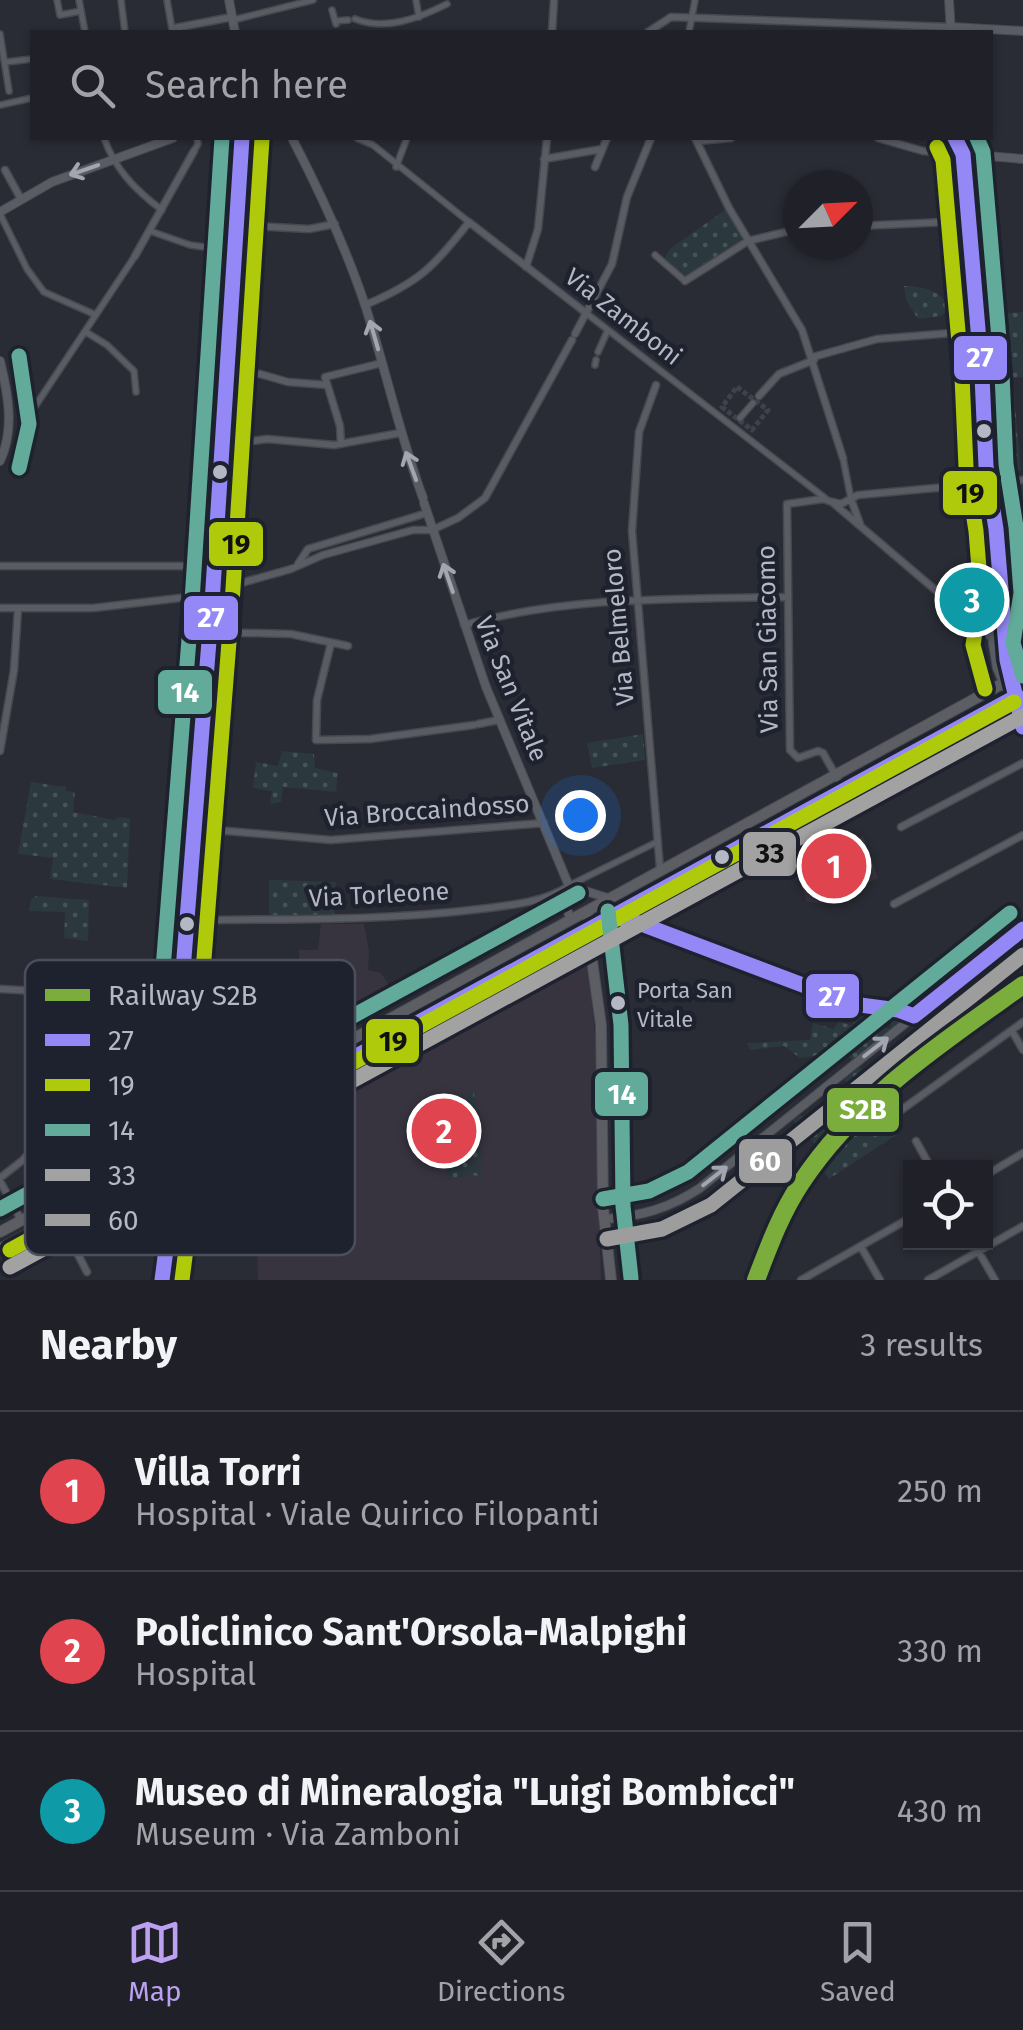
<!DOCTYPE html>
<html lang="en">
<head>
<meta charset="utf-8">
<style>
  body { margin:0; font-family:"Fira Sans",sans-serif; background:#282930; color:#f1f3f6 }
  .controls { position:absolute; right:30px; bottom:30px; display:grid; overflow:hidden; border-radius:0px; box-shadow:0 2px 8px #0004 }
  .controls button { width:90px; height:90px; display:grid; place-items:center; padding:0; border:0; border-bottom:2px solid #3d3e45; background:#202128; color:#f1f3f6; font:50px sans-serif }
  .compass { position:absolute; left:783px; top:170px; width:90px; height:90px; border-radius:50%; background:#202128; box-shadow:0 2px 8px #0004; rotate:66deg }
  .you { position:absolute; left:580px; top:815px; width:35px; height:35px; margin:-25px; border:8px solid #fff; border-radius:50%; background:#1a73e8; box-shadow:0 0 0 15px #1a73e833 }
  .badge { display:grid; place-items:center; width:65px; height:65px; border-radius:50%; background:#bca0f2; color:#fff; font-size:32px; font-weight:700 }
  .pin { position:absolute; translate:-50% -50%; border:5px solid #fff; box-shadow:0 2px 10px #0006 }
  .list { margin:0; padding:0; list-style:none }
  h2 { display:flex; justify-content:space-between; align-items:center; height:130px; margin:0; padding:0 40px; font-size:42px }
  h2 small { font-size:32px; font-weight:400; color:#a2a3a8 }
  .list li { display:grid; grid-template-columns:65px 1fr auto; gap:30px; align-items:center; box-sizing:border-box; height:160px; padding:0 40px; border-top:2px solid #3d3e45 }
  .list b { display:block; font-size:38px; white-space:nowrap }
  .list p { margin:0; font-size:32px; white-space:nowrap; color:#a2a3a8 }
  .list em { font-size:32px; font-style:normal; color:#a2a3a8 }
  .icon { flex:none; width:55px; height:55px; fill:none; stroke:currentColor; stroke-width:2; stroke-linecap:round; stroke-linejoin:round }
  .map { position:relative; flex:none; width:1023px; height:1280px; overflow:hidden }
  .search { position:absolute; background:#202128; box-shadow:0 2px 8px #0004; left:30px; right:30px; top:30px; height:110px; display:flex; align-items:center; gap:25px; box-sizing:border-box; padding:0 35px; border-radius:0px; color:#a2a3a8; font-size:38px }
  .sheet { height:610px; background:#202128 }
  nav { display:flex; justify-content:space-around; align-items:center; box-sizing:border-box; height:140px; border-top:2px solid #3d3e45; background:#202128; font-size:28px; color:#a2a3a8 }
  nav a { display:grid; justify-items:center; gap:5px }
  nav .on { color:#bca0f2 }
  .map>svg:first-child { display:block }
</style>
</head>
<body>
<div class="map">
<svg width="1023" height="1280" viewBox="0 0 1023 1280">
  <defs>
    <pattern id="green-dots" width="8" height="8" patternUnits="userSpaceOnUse" patternTransform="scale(2.5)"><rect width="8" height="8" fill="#2b383d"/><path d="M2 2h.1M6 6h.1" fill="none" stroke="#475358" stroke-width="1.8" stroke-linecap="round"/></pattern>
  </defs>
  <rect width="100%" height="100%" fill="#2a2c35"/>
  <path fill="#373440" d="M815,813L835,851L863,836L878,878L824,904L807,902L783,831Z
    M321,924H364L369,952L368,970L381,973L398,999L303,1047L299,1039V950H318Z
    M579,947L589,971L595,1036V1098L592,1107L596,1109L601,1280H258L256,1202L294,1199L291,1102L451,1010Z"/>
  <path fill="url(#green-dots)" d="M725,210L744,241L685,278L663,260L671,248Z
    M904,286C922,286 943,291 949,308L941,316L918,319L906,300Z
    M1023,312V377L998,380L993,314Z
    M1013,383L1021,471L1004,472L996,384Z
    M1023,485V510L1017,512L1020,543H1023V596L1010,599L1004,486Z
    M643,734L645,760L592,768L587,743Z
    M282,751L314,754L315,768L338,773L336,792L283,787L281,802L270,804L272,791L253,788L256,762L278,766Z
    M31,782L66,787V791L75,792L73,812L115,820L116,817L130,818L127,888L50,879L53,858L18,854Z
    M269,880L336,882L335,892L328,893V905H335L334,918L269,916Z
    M36,896L89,900L88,941L64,938L65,912L29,911L31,899Z
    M1013,968L1023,989L958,1037L944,1016Z
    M857,1011L873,1015L870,1028H890L892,1018L902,1021L852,1060L845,1051L800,1058L784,1046L750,1050L747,1043L810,1040L813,1023L834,1029L838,1022L852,1025Z
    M922,1035L935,1053L887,1089L873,1071Z
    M859,1067L862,1070L865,1068L890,1101L882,1113L889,1125L900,1122L899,1133L829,1179L815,1158L818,1153L816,1145L793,1120L801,1115L806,1121L850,1089L844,1079Z
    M467,1092H474L476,1113L456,1115L458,1148L480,1147L482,1163L472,1164L481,1165L482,1178L471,1174L447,1180L442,1094H450L452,1104L467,1102Z"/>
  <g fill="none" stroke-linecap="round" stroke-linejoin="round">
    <path stroke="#3f414b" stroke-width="5" stroke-dasharray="5 2.5" stroke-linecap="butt" d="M737,387L768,410L752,430L722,407Z"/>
    <g stroke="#46484e" stroke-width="8">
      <path id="pedestrian" d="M57,0L60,15L81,11
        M79,0L85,32
        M121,0L125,32
        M167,0L172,29
        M416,0L419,17
        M332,10L336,24
        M355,19C386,31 419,18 447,4
        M233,20L313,0
        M335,21L348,20
        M689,32L695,0
        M0,34L9,91
        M6,62L32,59
        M0,105L32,98
        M104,138C115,169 135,190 162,210
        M357,138L373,145L469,222
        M194,151L198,144L197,138
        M396,167L407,138
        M0,214L27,269L44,292L96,315
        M150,231L190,245L234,251
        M655,255L685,281
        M586,313L825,498
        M86,332L107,345L134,371L136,392
        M598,352L607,332
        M595,365L596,360
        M34,408L135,256
        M740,418L753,403
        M843,458L851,499
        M572,884L657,842"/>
    </g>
    <g stroke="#46484e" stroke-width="9">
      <path id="minor" d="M172,32L175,28L232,17
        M552,32L554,0
        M648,32L671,17L951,27
        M695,138L729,208L802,330L843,458
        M878,138L923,151L963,154
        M698,141L731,138
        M544,159L602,149
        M595,167L607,138
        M5,170L21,199
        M236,225L309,229L335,224
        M858,226L967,221
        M135,256L194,151
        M526,267L538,229L547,138
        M685,281L748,241L798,229
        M365,305C418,283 434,267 469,222L586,313
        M575,334L612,264L627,197L651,138
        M813,357L877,339L977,331
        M226,371L260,374L288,382L327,385
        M656,385L639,432L632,531L660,869
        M759,396L779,374L814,360
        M341,444L340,426L325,377L382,363
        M222,445L267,439L334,445L400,433
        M851,499L860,524
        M833,502L841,504L858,495L1023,480
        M298,564L308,549L427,513
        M0,566H214
        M0,608H93L206,595L223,588L291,569L323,555L413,530H432L458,518L485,498L572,340
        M464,625C568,596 680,599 788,597
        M210,632L291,634L348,646
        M331,643L317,700L316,740L370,739L474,725
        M478,724L499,720
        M0,751L14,670L18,609
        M844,790L823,753L818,751L798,758L790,750L787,504L823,499L832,502L993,639
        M901,827L1023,763
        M192,828L331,840L544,823
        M894,904L1023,835
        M186,920C285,919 382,921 480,909C511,905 542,903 569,886
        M0,989L181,999
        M1012,1031L1023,1050
        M893,1116L1023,1022
        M916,1141L931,1168
        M986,1175L1023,1153
        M0,1178L23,1160L77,1098L116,1100L173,1096
        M0,1181L21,1220
        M59,1218L87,1272
        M973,1242L995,1280
        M861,1247L880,1280
        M801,1280L910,1218
        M928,1280L1023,1226"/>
    </g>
    <g stroke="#46484e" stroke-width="10">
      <path id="tertiary" d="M229,0L235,32
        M949,0L951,32
        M951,27L1023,31
        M955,138L963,154
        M965,138L963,166L982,376L986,466L996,529L1007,660L1014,687
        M293,140C321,194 347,250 366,308C386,371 400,436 423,498
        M963,154L1023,159
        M0,212L52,182L173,138
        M0,361C8,394 15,429 0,461
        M985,385C993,412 999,451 992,479
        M424,503L486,687L569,886
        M992,516L989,529L993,644L997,668L1007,691L1017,696
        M1010,659L1023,674
        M569,886L608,898
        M569,886L563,899L571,920
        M612,918L628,919L853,1004L898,1010L914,1016
        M173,1097L195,790L212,603L242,138
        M173,1097L182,1107L198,1143
        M166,1142L159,1118L173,1097
        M148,1149L159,1120
        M605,1219C642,1216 670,1208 700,1188L1023,929"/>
    </g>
    <g stroke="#46484e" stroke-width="11">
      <path id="secondary" d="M1017,696L1023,727"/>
    </g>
    <g stroke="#474952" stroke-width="12">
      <path id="primary" d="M588,911V932L601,1025L603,1207L611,1280
        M0,1232L1000,685L1023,680
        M0,1249L1023,693
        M162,1280C165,1245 187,1183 172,1152"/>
    </g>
    <use href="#pedestrian" stroke="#595c63" stroke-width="5"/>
    <use href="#minor" stroke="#595c63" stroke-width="6"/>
    <use href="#tertiary" stroke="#595c63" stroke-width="8"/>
    <use href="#secondary" stroke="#585a61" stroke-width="9"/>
    <use href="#primary" stroke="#5c5e64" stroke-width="10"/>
    <g stroke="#1e222e" stroke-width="22">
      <path id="bus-1" d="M955,138L963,154L982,376L986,466L996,529L1007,660L1023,727
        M612,918L628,919L853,1004L898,1010L914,1016
        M914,1016L1023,929
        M173,1097L212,603L242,138
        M173,1156L1017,696
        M162,1280L177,1165L159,1118L173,1097"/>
    </g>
    <g stroke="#1e222e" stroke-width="22">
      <path id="bus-2" d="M937,147L943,160L962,377L966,467L976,531L981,594L973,645L985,689
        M193,1098L232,604L262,139
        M10,1250L1014,702
        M182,1280L197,1164L180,1123L190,1108"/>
    </g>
    <g stroke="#1e222e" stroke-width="22">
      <path id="bus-3" d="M977,138L983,152L1002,374L1006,464L1016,527L1021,593L1013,643L1023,676
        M19,468L29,424L19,356
        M608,911L621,1025L623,1206L631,1278
        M153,1096L192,601L222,138
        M603,1199L649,1191L688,1172L1010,913
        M0,1209L578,893"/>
    </g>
    <g stroke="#1e222e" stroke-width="22">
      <path id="bus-4" d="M10,1267L1023,716"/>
    </g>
    <g stroke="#1e222e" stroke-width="22">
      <path id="bus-5" d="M607,1239L662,1229L711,1205L1023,955"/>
    </g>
    <use href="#bus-1" stroke="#9488f6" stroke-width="15"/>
    <use href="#bus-2" stroke="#afca0b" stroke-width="15"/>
    <use href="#bus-3" stroke="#62aa9a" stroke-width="15"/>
    <use href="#bus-4" stroke="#a2a2a2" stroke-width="15"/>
    <use href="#bus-5" stroke="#9d9d9d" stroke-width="15"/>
    <g stroke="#1e222e" stroke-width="25">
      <path id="rail-1" d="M756,1280C769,1246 781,1213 801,1183C856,1099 943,1042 1023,985"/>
    </g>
    <use href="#rail-1" stroke="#7bad3d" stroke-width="18"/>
  </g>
  <defs><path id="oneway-shaft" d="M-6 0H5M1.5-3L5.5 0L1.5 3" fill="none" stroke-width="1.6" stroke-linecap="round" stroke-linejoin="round" transform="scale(2.5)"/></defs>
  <g stroke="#a2a6b1">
    <use href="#oneway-shaft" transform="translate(84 170) rotate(161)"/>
    <use href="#oneway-shaft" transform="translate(374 335) rotate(-106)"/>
    <use href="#oneway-shaft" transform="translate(411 466) rotate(-110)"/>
    <use href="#oneway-shaft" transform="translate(448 578) rotate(-109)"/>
    <use href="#oneway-shaft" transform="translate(876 1047) rotate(-38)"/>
    <use href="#oneway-shaft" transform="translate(715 1176) rotate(-38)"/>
  </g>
  <g fill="#b4b8c5" stroke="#1e222e" stroke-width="4">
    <circle cx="984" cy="431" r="9"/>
    <circle cx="220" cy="472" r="9"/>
    <circle cx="722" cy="857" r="9"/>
    <circle cx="187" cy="924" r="9"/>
    <circle cx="618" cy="1003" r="9"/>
  </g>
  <g text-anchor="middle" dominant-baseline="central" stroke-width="9" stroke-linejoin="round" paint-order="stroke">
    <g font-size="22" fill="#b4b8c5" stroke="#1e222e" text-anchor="start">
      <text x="637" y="990">Porta San<tspan x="637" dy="29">Vitale</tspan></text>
    </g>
    <g font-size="25" fill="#b4b8c5" stroke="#1e222e">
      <text transform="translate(623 317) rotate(38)">Via Zamboni</text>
      <text transform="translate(619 627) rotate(-95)">Via Belmeloro</text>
      <text transform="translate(768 639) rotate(-91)">Via San Giacomo</text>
      <text transform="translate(511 689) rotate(68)">Via San Vitale</text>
      <text transform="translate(427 811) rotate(-4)">Via Broccaindosso</text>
      <text transform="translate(379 895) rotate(-3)">Via Torleone</text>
    </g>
  </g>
  <rect x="25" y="960" width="330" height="295" rx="15" fill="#1e222e" stroke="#4b4f5b" stroke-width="2.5"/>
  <rect x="45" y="989" width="45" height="12" fill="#7bad3d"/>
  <rect x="45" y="1034" width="45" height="12" fill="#9488f6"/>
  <rect x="45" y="1079" width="45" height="12" fill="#afca0b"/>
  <rect x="45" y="1124" width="45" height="12" fill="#62aa9a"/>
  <rect x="45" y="1169" width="45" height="12" fill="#a2a2a2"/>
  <rect x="45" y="1214" width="45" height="12" fill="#9d9d9d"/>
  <g font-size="28" fill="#b4b8c5">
    <text x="108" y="1005">Railway S2B</text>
    <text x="108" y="1050">27</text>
    <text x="108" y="1095">19</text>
    <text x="108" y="1140">14</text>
    <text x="108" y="1185">33</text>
    <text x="108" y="1230">60</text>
  </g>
  <g stroke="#1e222e" stroke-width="4">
    <rect x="952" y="334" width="57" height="48" rx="10" fill="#9488f6"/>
    <rect x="941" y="469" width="58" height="48" rx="10" fill="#afca0b"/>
    <rect x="207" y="520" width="58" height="48" rx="10" fill="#afca0b"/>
    <rect x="182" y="594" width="58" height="48" rx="10" fill="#9488f6"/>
    <rect x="156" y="668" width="58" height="48" rx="10" fill="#62aa9a"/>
    <rect x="741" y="830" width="57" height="48" rx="10" fill="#a2a2a2"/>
    <rect x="804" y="972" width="57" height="48" rx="10" fill="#9488f6"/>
    <rect x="364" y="1017" width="57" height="48" rx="10" fill="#afca0b"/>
    <rect x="593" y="1070" width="57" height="48" rx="10" fill="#62aa9a"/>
    <rect x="825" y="1086" width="76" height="48" rx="10" fill="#7bad3d"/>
    <rect x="737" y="1137" width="57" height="48" rx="10" fill="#9d9d9d"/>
  </g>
  <g font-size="28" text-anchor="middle" font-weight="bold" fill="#fff">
    <text x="980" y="367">27</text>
    <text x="211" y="627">27</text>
    <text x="185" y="702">14</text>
    <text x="832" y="1006">27</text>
    <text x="622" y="1104">14</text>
    <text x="863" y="1119">S2B</text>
    <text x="765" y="1171">60</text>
  </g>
  <g font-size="28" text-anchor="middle" font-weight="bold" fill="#111">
    <text x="970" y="503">19</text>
    <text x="236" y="554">19</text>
    <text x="770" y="863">33</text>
    <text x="393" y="1051">19</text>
  </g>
</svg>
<div class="controls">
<button><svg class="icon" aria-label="locate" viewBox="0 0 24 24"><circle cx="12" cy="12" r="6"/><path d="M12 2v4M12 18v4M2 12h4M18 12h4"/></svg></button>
</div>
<svg class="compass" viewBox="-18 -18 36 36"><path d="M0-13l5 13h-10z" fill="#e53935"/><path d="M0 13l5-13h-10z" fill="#a2a3a8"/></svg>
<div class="you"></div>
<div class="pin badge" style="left:834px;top:866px;background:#e0444e">1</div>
<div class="pin badge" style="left:444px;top:1131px;background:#e0444e">2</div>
<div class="pin badge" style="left:972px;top:600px;background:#0f9aa8">3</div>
<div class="search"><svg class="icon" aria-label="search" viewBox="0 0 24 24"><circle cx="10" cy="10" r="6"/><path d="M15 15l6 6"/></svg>Search here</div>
</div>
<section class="sheet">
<h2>Nearby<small>3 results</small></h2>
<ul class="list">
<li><span class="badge" style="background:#e0444e">1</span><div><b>Villa Torri</b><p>Hospital · Viale Quirico Filopanti</p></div><em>250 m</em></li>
<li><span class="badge" style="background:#e0444e">2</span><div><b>Policlinico Sant'Orsola-Malpighi</b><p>Hospital</p></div><em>330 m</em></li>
<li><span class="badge" style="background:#0f9aa8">3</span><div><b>Museo di Mineralogia &quot;Luigi Bombicci&quot;</b><p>Museum · Via Zamboni</p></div><em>430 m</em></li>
</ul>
</section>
<nav>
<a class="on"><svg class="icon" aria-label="map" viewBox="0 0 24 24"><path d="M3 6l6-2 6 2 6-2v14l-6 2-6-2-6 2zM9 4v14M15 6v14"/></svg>Map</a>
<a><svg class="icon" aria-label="directions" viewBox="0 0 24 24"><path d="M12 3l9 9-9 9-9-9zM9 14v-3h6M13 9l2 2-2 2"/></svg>Directions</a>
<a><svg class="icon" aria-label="saved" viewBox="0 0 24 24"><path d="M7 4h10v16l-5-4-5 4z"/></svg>Saved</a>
</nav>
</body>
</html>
